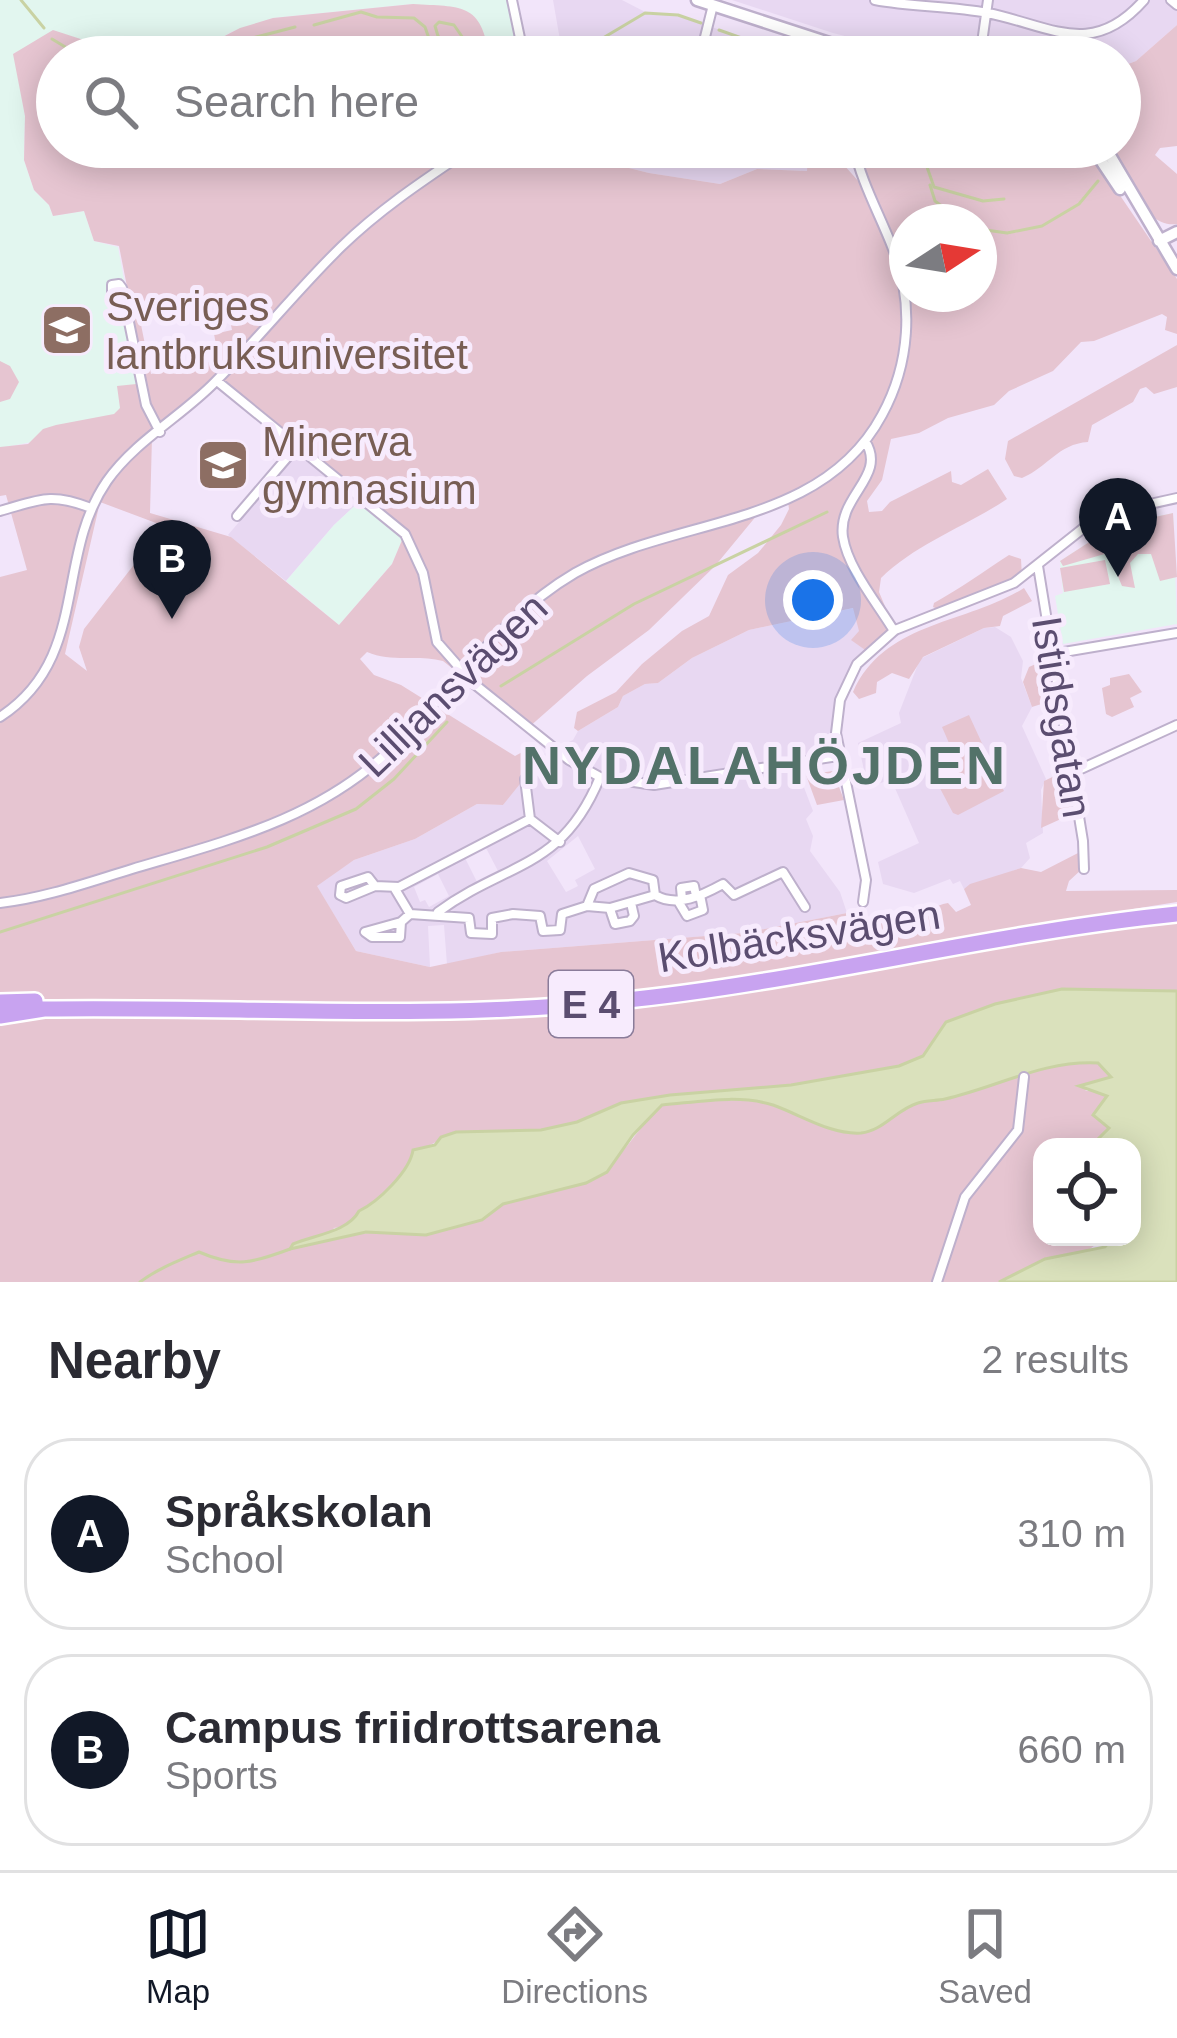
<!DOCTYPE html>
<html lang="en">
<head>
<meta charset="utf-8">
<style>
  body { margin:0; font-family:Arial,sans-serif; background:#f7f7f7; color:#2b2b33 }
  .controls { position:absolute; right:36px; bottom:36px; display:grid; overflow:hidden; border-radius:24px; box-shadow:0 6px 30px #0003 }
  .controls button { width:108px; height:108px; display:grid; place-items:center; padding:0; border:0; border-bottom:3px solid #e1e1e2; background:#fff; color:#2b2b33; font:60px sans-serif }
  .compass { position:absolute; left:889px; top:204px; width:108px; height:108px; border-radius:50%; background:#fff; box-shadow:0 6px 30px #0003; rotate:78deg }
  .you { position:absolute; left:813px; top:600px; width:42px; height:42px; margin:-30px; border:9px solid #fff; border-radius:50%; background:#1a73e8; box-shadow:0 0 0 18px #1a73e833 }
  .badge { display:grid; place-items:center; width:78px; height:78px; border-radius:50%; background:#111827; color:#fff; font-size:39px; font-weight:700 }
  .pin { position:absolute; translate:-50% -99px; filter:drop-shadow(0 3px 6px #0008) }
  .pin::after { content:''; position:absolute; top:63px; width:42px; height:36px; background:inherit; clip-path:polygon(0 0,100% 0,50% 100%) }
  .list { margin:0; padding:0; list-style:none }
  h2 { display:flex; justify-content:space-between; align-items:center; height:156px; margin:0; padding:0 48px; font-size:51px }
  h2 small { font-size:39px; font-weight:400; color:#7c7c81 }
  .list li { display:grid; grid-template-columns:78px 1fr auto; gap:36px; align-items:center; box-sizing:border-box; height:192px; margin:0 24px 24px; padding:0 24px; border:3px solid #e1e1e2; border-radius:48px }
  .list b { display:block; font-size:45px; white-space:nowrap }
  .list p { margin:0; font-size:39px; white-space:nowrap; color:#7c7c81 }
  .list em { font-size:39px; font-style:normal; color:#7c7c81 }
  .icon { flex:none; width:66px; height:66px; fill:none; stroke:currentColor; stroke-width:2; stroke-linecap:round; stroke-linejoin:round }
  .map { position:relative; flex:none; width:1177px; height:1282px; overflow:hidden }
  .search { position:absolute; background:#fff; box-shadow:0 6px 30px #0003; left:36px; right:36px; top:36px; height:132px; display:flex; align-items:center; gap:30px; box-sizing:border-box; padding:0 42px; border-radius:66px; color:#7c7c81; font-size:45px }
  .sheet { height:588px; background:#fff }
  nav { display:flex; justify-content:space-around; align-items:center; box-sizing:border-box; height:168px; border-top:3px solid #e1e1e2; background:#fff; font-size:33px; color:#7c7c81 }
  nav a { display:grid; justify-items:center; gap:6px }
  nav .on { color:#111827 }
  .map>svg:first-child { display:block }
</style>
</head>
<body>
<div class="map">
<svg width="1177" height="1282" viewBox="0 0 1177 1282">
  <rect width="100%" height="100%" fill="#f2e5fa"/>
  <path fill="#e8d8f2" fill-rule="evenodd" d="M553,0H622L651,15H678L796,57H563Z
    M732,0H1177V25L1136,61L1120,67V57H927L833,33Z
    M545,147H808L807,171L757,169L720,184L649,173Z
    M301,449L362,499L334,525L286,581L228,535Z
    M854,608L868,652L840,700L838,756L795,764L813,811L806,819L813,836L810,851L840,892L847,913L744,933L501,952L447,965L444,925L428,926L430,967L356,951L316,885L354,860L415,839L477,804L503,805L517,783L544,754L573,740L578,731L618,707L623,696L645,684L658,683L692,658L749,630ZM578,836L595,869L575,880L578,886L566,892L547,861ZM486,848L498,871L477,882L465,858ZM438,874L449,896L429,907L425,900L420,902L414,887Z
    M995,627L1011,637L1023,661L1021,678L1032,707L1022,726L1046,779L1041,790L1043,833L1026,843L1030,858L1021,868L964,889L960,881L953,884L950,879L914,893L883,884L878,862L919,843L891,779L868,788L858,743L901,723L899,713L920,659L984,628Z"/>
  <path fill="#e2f6ef" d="M0,0H512L524,57H489L486,37L413,4L273,18L231,32L198,53L84,41L33,45L14,53L25,116L24,160L34,190L49,205L53,216L84,211L94,241L118,247L149,413L139,422L0,448Z
    M362,499L405,534L392,564L339,625L286,581L334,525Z
    M1173,513L1177,624L1063,644L1055,596L1063,593L1060,561L1114,526Z"/>
  <path fill="#e6c5d1" fill-rule="evenodd" d="M413,4C461,7 482,2 489,57H57V147H545L649,173L720,184L757,169L807,171L808,147H828L868,192L858,164L859,147H1087L1177,279V334L1165,330L1167,317L1162,314L1094,341L1081,342L1053,371L1009,391L994,405L948,418L919,433L891,439L882,480L867,501L869,512L882,511L890,502L951,471L952,482L961,485L988,469L1007,499C965,527 917,543 881,578L879,592L895,630L868,652L851,640L859,631L853,608L749,630L692,658L658,683L645,684L623,696L618,707L578,731L574,728L577,712L616,692L642,664L682,631L709,616L728,575L758,553L781,525L789,509L788,502L762,509L715,566L649,630L587,676L528,728L443,661C417,654 392,663 367,652L360,659L374,675L401,685L515,756L526,750L533,756L532,769L503,805L477,804L415,839L354,860L317,886L356,951L430,967L501,952L744,933L847,913C859,918 895,919 909,917C923,915 935,905 948,903L956,912L971,905L964,889L970,884L1021,868L1041,872L1080,852L1082,869L1069,881L1066,891L1177,890V902L1133,909L1135,918L1177,923V991L1143,989L995,1004L946,1021L923,1057L899,1066L791,1085L670,1095L621,1103L577,1122L541,1130L455,1132L411,1155C407,1173 376,1203 359,1211C354,1224 346,1227 333,1228L346,1235L394,1231L586,1183C620,1165 634,1131 662,1105C697,1102 738,1094 773,1105C801,1115 831,1135 861,1133C883,1131 897,1109 918,1103C927,1100 936,1101 945,1099C998,1087 1043,1060 1098,1063L1112,1078L1085,1091H1100L1108,1096L1101,1106L1103,1120L1109,1127C1091,1152 1071,1147 1042,1147V1237H1106L1083,1254L1045,1259L999,1282H0V577L27,570L6,495L0,496V447L28,444L43,429L56,425L114,414L120,408L117,386L146,383L119,246L94,241L84,211L53,216L49,205L34,190L24,160L25,116L13,54L53,30L96,44L146,45L190,54L240,28L273,18ZM907,222H979V294H907ZM225,297L232,330L214,334L219,360L151,374L139,315ZM217,381L405,533L392,564L339,625L231,537L150,513L152,437ZM100,502L164,526L84,629L79,647L87,671L65,654Z
    M1177,25V146L1160,148L1155,155L1177,174V224C1143,229 1125,172 1111,147H1120V67L1136,61Z
    M785,35L828,53L834,57H796L780,49Z
    M1177,345V387L1154,394L1146,387L1140,389L1133,402L1092,425L1088,442C1058,444 1048,467 1022,478L1014,476L1005,459L1008,441Z
    M0,361L10,366L19,382L10,399L0,402Z
    M1173,513L1177,577L1160,581L1151,554H1138L1130,563L1135,588L1122,586L1108,553L1063,566L1060,561L1114,526Z
    M1009,555L1021,559L1022,577L941,611L933,607L934,603C961,588 983,572 1009,555Z
    M1105,560L1110,584L1064,592L1060,568Z
    M1024,588L1032,601L1003,616L1000,626L984,628L923,657L909,679L892,673L877,682L876,693L859,699L853,692C885,621 965,625 1024,588Z
    M1047,659L1051,670L1048,692L1057,699L1032,707L1023,682L1029,667Z
    M1129,674L1142,692L1130,698L1134,707L1112,717L1106,714L1102,688L1110,685V678Z
    M969,715L1004,791L958,815L953,813L933,775L920,764L952,750L942,727Z
    M833,771L844,800L817,805L806,775Z
    M1065,771L1072,814L1041,828L1044,781Z"/>
  <path fill="#dae1bc" stroke="#c9d2a3" stroke-width="3" d="M1062,989L1177,991V1282H999L1045,1259L1105,1247L1114,1237H1132V1147H1090L1109,1128L1093,1115L1107,1096L1079,1086L1111,1077L1098,1063C1043,1060 998,1087 945,1099C936,1101 927,1100 918,1103C897,1109 883,1131 861,1133C831,1135 801,1115 773,1105C738,1094 698,1102 662,1105L633,1135L607,1172L586,1183L503,1204L482,1220L426,1235L366,1232L290,1249L293,1244C314,1235 348,1232 359,1211C378,1202 410,1171 413,1150L435,1145L441,1137L456,1132L541,1130L577,1122L621,1103L670,1095L791,1085L899,1066L923,1056L946,1022L995,1004Z"/>
  <g fill="none" stroke-linecap="round" stroke-linejoin="round">
    <path stroke="#c9d2a3" stroke-width="3" d="M21,0L44,28
      M314,25L361,12L377,17L414,18L425,27L433,50L442,53L449,46L438,36L435,26L439,22L454,25L463,38L462,57
      M719,30L796,57
      M52,39L82,57
      M496,51L501,57
      M221,57L241,41L295,27
      M472,57L473,41L481,39
      M571,57L645,13L678,15L701,23
      M881,147L897,158L908,147
      M920,147L934,187L983,201L1004,199
      M930,185L935,201L962,222
      M979,229L1007,233L1042,226L1079,204L1098,181
      M501,686L634,604L827,512
      M0,932L267,847L356,809L394,779L447,722
      M140,1282C157,1269 178,1261 199,1252C236,1268 253,1263 290,1249"/>
    <g stroke="#beb0cc" stroke-width="12">
      <path id="minor" d="M512,0L524,57
        M875,0C912,7 951,6 988,13C1051,26 1092,59 1144,0
        M1171,0L1177,5
        M700,57L713,5
        M980,57L988,0
        M124,301L112,295V285L119,284L122,288L146,405L160,432
        M217,381L405,534L423,573L437,642L473,683L569,760L600,777L654,785L838,756
        M865,441C888,476 837,496 843,537C848,569 878,604 894,631
        M0,511C39,500 50,492 91,508
        M237,516L297,446
        M1038,566L1083,841L1084,869
        M1052,654L1177,633
        M0,717C90,658 54,558 107,481C135,441 182,416 215,382C259,338 297,290 341,247C381,208 427,178 473,147
        M1072,773L1177,725
        M530,819L560,842
        M375,886L368,877L341,886L340,895L346,898L375,886L399,887L530,819L525,779
        M395,889L410,914L469,918L471,933L492,934V918L513,914L540,916L543,931L560,930L562,914L587,906L594,889L629,873L653,880L655,895L610,908L587,906
        M655,895C677,908 703,895 723,884L734,895L783,872L805,907
        M682,899L681,888L694,886L696,896
        M678,901L687,916L703,910L700,895
        M863,902L866,880L836,733L840,700L857,664L895,630L1014,583L1100,515L1177,498
        M0,903C45,898 89,882 132,869C226,841 319,819 392,748C453,689 500,617 575,573C676,516 821,529 882,415C910,364 914,303 893,249C880,215 861,182 854,147
        M610,909L615,924L630,921L634,916L631,903
        M438,912C508,861 562,870 600,777
        M401,922L400,937H372L365,932L401,922L410,914
        M937,1282L965,1197L1018,1130L1024,1077"/>
    </g>
    <g stroke="#beb0cc" stroke-width="15">
      <path id="tertiary" d="M697,0L872,57
        M1092,147L1120,189
        M1105,147L1177,269
        M1159,241L1177,232"/>
    </g>
    <g stroke="#fff" stroke-width="20">
      <path id="trunk" d="M0,1002L35,1001
        M0,1016L44,1009C236,1006 427,1021 618,1001C806,982 990,933 1177,914"/>
    </g>
    <use href="#minor" stroke="#fff" stroke-width="8"/>
    <use href="#tertiary" stroke="#fff" stroke-width="10"/>
    <use href="#trunk" stroke="#c8a3f0" stroke-width="15"/>
  </g>
  <defs>
    <g id="university-square" transform="scale(2.7)"><rect x="-9" y="-9" width="18" height="18" rx="4" fill="#8d6e63" stroke="#f7ebfd"/><path d="M0-5L7-2L0 1L-7-2ZM-4 1L0 2.5L4 1V4Q0 6-4 4Z" fill="#fff"/></g>
    <g id="school-square" transform="scale(2.7)"><rect x="-9" y="-9" width="18" height="18" rx="4" fill="#8d6e63" stroke="#f7ebfd"/><path d="M0-5L7-2L0 1L-7-2ZM-4 1L0 2.5L4 1V4Q0 6-4 4Z" fill="#fff"/></g>
  </defs>
  <g fill-rule="evenodd">
    <use href="#university-square" x="67" y="330"/>
    <use href="#school-square" x="223" y="465"/>
  </g>
  <g text-anchor="middle" dominant-baseline="central" stroke-width="10" stroke-linejoin="round" paint-order="stroke">
    <rect fill="#f7ebfd" stroke="#8a7c9a" stroke-width="3" x="549" y="971" width="84" height="66" rx="9"/>
    <g font-size="39" font-weight="bold" fill="#5b4d70">
      <text x="591" y="1004">E 4</text>
    </g>
    <g font-size="42" fill="#785e54" stroke="#f7ebfd" text-anchor="start">
      <text x="106" y="306">Sveriges<tspan x="106" dy="48">lantbruksuniversitet</tspan></text>
      <text x="262" y="441">Minerva<tspan x="262" dy="48">gymnasium</tspan></text>
    </g>
    <g font-size="42" fill="#5b4d70" stroke="#f7ebfd">
      <text transform="translate(453 685) rotate(-44)">Lilljansvägen</text>
      <text transform="translate(1062 717) rotate(81)">Istidsgatan</text>
      <text transform="translate(799 936) rotate(-9)">Kolbäcksvägen</text>
    </g>
    <g font-size="54" font-weight="bold" letter-spacing="3" fill="#537269" stroke="#f7ebfd">
      <text x="765" y="765">NYDALAHÖJDEN</text>
    </g>
  </g>
</svg>
<div class="controls">
<button><svg class="icon" aria-label="locate" viewBox="0 0 24 24"><circle cx="12" cy="12" r="6"/><path d="M12 2v4M12 18v4M2 12h4M18 12h4"/></svg></button>
</div>
<svg class="compass" viewBox="-18 -18 36 36"><path d="M0-13l5 13h-10z" fill="#e53935"/><path d="M0 13l5-13h-10z" fill="#7c7c81"/></svg>
<div class="you"></div>
<div class="pin badge" style="left:1118px;top:577px">A</div>
<div class="pin badge" style="left:172px;top:619px">B</div>
<div class="search"><svg class="icon" aria-label="search" viewBox="0 0 24 24"><circle cx="10" cy="10" r="6"/><path d="M15 15l6 6"/></svg>Search here</div>
</div>
<section class="sheet">
<h2>Nearby<small>2 results</small></h2>
<ul class="list">
<li><span class="badge">A</span><div><b>Språkskolan</b><p>School</p></div><em>310 m</em></li>
<li><span class="badge">B</span><div><b>Campus friidrottsarena</b><p>Sports</p></div><em>660 m</em></li>
</ul>
</section>
<nav>
<a class="on"><svg class="icon" aria-label="map" viewBox="0 0 24 24"><path d="M3 6l6-2 6 2 6-2v14l-6 2-6-2-6 2zM9 4v14M15 6v14"/></svg>Map</a>
<a><svg class="icon" aria-label="directions" viewBox="0 0 24 24"><path d="M12 3l9 9-9 9-9-9zM9 14v-3h6M13 9l2 2-2 2"/></svg>Directions</a>
<a><svg class="icon" aria-label="saved" viewBox="0 0 24 24"><path d="M7 4h10v16l-5-4-5 4z"/></svg>Saved</a>
</nav>
</body>
</html>
